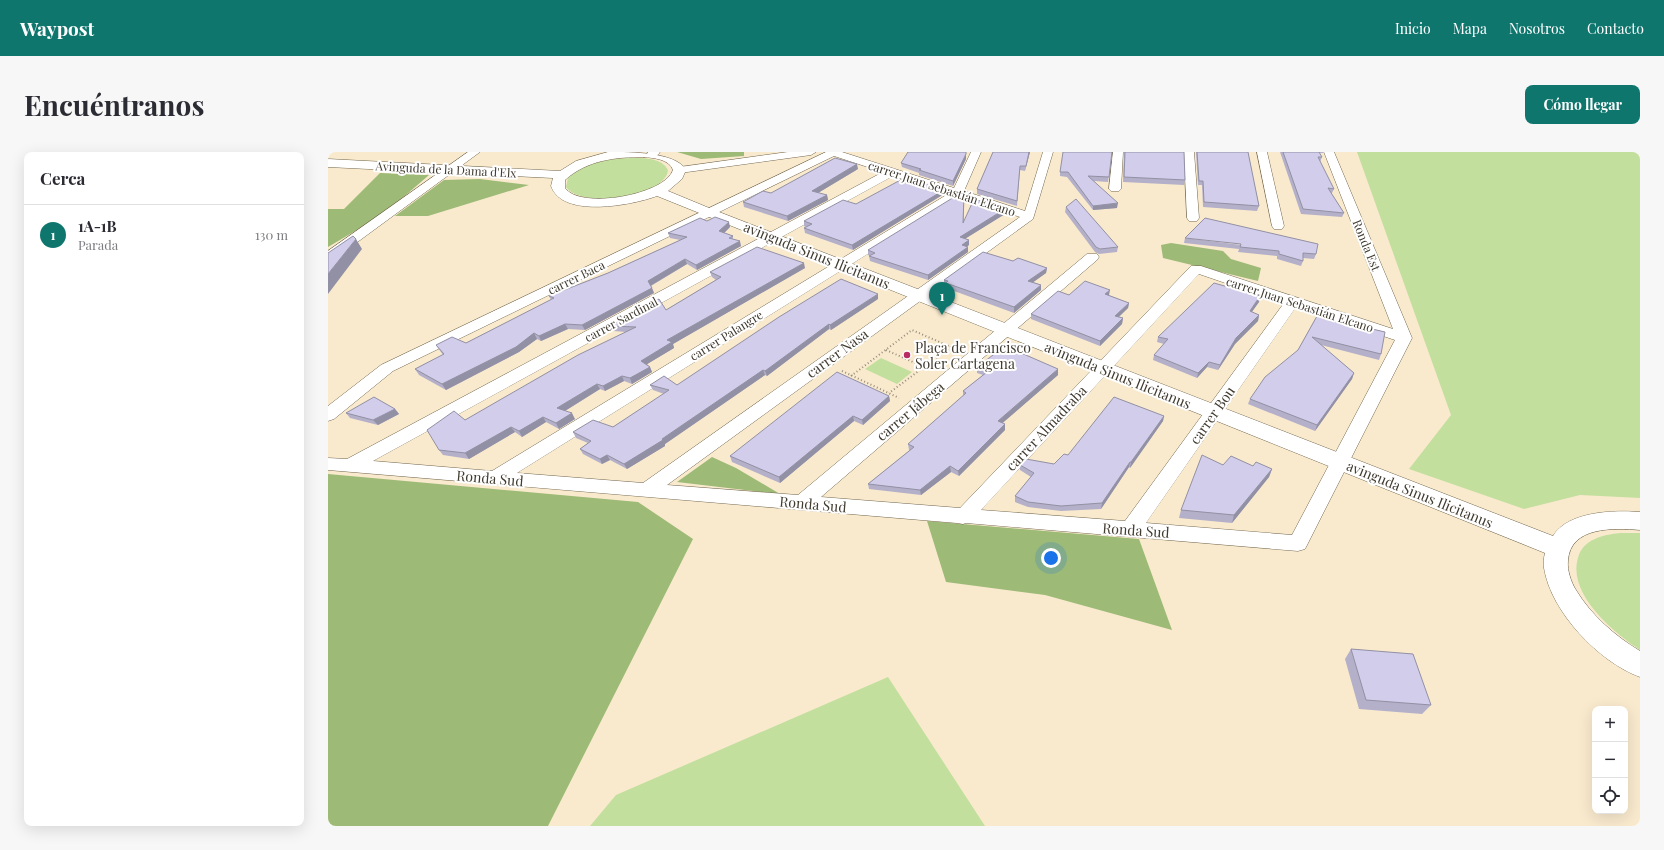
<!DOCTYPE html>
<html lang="es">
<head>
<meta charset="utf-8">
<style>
  body { margin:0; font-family:"Playfair Display",serif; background:#f7f7f7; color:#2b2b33 }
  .controls { position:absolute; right:12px; bottom:12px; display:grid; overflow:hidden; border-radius:8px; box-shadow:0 4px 16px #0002 }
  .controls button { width:36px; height:36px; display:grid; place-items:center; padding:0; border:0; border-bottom:1px solid #e1e1e2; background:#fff; color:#2b2b33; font:20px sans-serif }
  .you { position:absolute; left:723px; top:406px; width:14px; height:14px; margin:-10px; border:3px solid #fff; border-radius:50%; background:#1a73e8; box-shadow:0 0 0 6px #1a73e833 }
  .badge { display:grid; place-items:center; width:26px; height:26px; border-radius:50%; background:#0f766e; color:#fff; font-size:13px; font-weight:700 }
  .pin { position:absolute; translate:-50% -33px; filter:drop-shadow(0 1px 2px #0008) }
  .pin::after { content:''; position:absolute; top:21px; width:14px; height:12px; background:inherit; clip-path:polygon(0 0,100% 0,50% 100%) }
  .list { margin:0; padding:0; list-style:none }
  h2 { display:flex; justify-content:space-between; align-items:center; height:52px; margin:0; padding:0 16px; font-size:17px }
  h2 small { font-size:13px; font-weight:400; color:#7c7c81 }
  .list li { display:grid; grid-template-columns:26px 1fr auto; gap:12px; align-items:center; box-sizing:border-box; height:60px; padding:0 16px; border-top:1px solid #e1e1e2 }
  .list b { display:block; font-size:15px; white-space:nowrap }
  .list p { margin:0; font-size:13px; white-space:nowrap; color:#7c7c81 }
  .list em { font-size:13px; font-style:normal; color:#7c7c81 }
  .icon { flex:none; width:22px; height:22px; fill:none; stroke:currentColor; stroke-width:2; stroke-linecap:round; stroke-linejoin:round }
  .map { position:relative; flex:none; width:1312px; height:674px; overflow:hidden; border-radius:8px }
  header { display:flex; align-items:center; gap:24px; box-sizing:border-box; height:56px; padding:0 20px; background:#0f766e; color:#fff }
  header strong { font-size:19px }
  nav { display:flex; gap:22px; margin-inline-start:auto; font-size:14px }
  .intro { display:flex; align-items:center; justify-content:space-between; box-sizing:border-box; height:96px; padding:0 24px }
  h1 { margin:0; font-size:28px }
  .button { padding:10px 18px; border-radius:8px; background:#0f766e; color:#fff; font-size:14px; font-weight:700 }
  main { display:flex; gap:24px; padding:0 24px }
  aside { flex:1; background:#fff; border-radius:8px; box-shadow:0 4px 16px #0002 }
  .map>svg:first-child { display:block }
</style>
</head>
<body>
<header>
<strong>Waypost</strong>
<nav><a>Inicio</a><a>Mapa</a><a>Nosotros</a><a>Contacto</a></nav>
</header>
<div class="intro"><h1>Encuéntranos</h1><a class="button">Cómo llegar</a></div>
<main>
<aside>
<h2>Cerca<small></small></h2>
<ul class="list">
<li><span class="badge">1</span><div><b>1A-1B</b><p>Parada</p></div><em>130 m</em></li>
</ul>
</aside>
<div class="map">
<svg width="1312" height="674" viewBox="0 0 1312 674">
  <rect width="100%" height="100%" fill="#f9eace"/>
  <path fill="#c2df9d" d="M1029,0H1312V346L1252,343L1196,357L1081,317L1123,263Z
    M306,6C317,6 334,6 340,18C338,45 252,57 238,35L240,26C256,10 284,6 306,6Z
    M553,206L584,220L569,232L537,217Z
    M1292,381H1312V498C1286,481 1239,442 1250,406C1255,387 1275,383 1292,381Z
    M560,525L657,674H262L288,643Z"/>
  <path fill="#9dba76" d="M349,0H416V4L373,7Z
    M52,21L101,23L56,62L0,95V57H16Z
    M152,27L201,33L100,64H67L116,28Z
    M843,91L895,99L903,107L933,116L930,129L835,106L833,93Z
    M384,305L408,316L452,342L349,330Z
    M0,322L310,350L365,387L220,674H0Z
    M599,369L811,387L844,478L717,443L618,430Z"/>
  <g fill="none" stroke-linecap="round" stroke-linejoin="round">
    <g stroke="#73674e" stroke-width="1">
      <path id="minor" d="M140,0H152L5,108L0,109V99Z
        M320,0H332C329,5 325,6 320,4L319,2Z
        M460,0H488L483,3L352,21L346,18L352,15Z
        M498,0H514L626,36L643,0H653L636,39L697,59L715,0H725L705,67L339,333L470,343L759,102H769L771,105L769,108L493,345L632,356L863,114H873L1065,177L996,0H1006L1084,186L977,397L970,399L638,371L635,372L629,371L0,318V306L19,307L555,20L506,4L65,219L6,267L0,269V254L53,213ZM565,24L620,42L164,319L45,309ZM631,45L692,65L315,331L189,321ZM871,122L956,151L797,369L653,358ZM968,155L1067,188L964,383L818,371Z
        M785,0H795L793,37L791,39H783L781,37Z
        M856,0H866L871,66L869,69H861L859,66Z
        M929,0H939L956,74L954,77H946L944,74Z"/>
    </g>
    <g stroke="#73674e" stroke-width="1">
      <path id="tertiary" d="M280,0C303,0 348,0 358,18L354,27L340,39L386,58L1225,384C1240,359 1287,358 1312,360V378C1286,376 1242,374 1240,409C1239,418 1243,430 1248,438C1263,463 1287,484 1312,499V525C1271,510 1223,460 1216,416C1215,411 1216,405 1217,401L329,44C305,53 234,67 223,34L225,26L0,15V7L232,19L248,9ZM316,5C326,6 341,7 345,18C337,43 252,58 237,36V28C259,8 288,5 316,5Z"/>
    </g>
    <path stroke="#978d7a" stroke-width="2" stroke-dasharray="1 2.5" stroke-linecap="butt" d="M558,198L596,215
      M514,219L571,246
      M523,224L584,178L623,195L561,241"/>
    <use href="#minor" fill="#fff" fill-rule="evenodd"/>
    <use href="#tertiary" fill="#fff" fill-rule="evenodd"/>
  </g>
  <path fill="#b4b0c9" d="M665,0H702L697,19L692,18L689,54L649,42V37Z
    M784,0L780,30L766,29L789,56L765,58L739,25L732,24V20Z
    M796,0H856L857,28L856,33L795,30Z
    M868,0H920L931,54L929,59L875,55L874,33H870Z
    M952,0H995V1H991L994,5L992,10L1006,37L1004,41H1003L1016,61L1014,65L973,62Z
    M638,7L625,34L591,23V21L574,15L573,11Z
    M530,17L490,41L499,43L500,48L460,69L416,55L415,50L443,41Z
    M616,38V42L525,98L477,81L476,76L478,75L476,74V69L528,52Z
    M636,48V71L677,62L638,86L641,93L639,94L640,100L600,128L542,109L541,104H542L540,103V98Z
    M738,55L790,95L789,100L771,102L767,100L737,60Z
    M379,69L402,75L396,81L405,84V87L413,94L369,118L359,112L323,134L326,141L257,178L240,177L213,189L209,187L191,200L118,238L91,223L87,217L115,203L108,193L138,191L223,148L221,144L280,121L352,88L342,86L340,81Z
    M857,86L988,102L986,107L975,106V109L973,114L949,107V104L910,100L911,97L856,91Z
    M685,109L719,116L718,121L705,130L713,133V138L686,161L618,136V134L616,133V128Z
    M477,116L345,192L346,196L319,212L322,215L324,220L304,232L296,229L277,239L272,237L237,259L247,267L231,277L218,270L194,285L187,280L141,307L115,303L111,298L137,268L298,180L285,179L282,174L338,158L388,128L384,125L382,120Z
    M741,143H781H780L801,151L800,156L791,165L795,166L794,172L772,194L703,167V162Z
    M550,147L503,178L501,177L439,224L437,223L337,292V294L299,317L282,308L274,312L255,302L252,297L260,291L248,286L245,280L285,275L336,242L325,238L322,233H349Z
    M931,150L924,160L931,163L930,169L907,192L890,218L879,215L869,226L825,208L826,203L836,192L829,190L830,185Z
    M989,164L1053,202L1051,208L993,193L1026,221L1024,227L987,279L920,252L922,247L970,198Z
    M649,215L730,217V223L674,271L677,278L631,324L623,320L593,343L541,337L540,332L582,298H581L580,292L635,244V239L655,223L649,221Z
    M561,244L562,249L535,273L526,269L452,331L404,310L402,304Z
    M67,257L71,262L50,273L22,266L18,261Z
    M836,264L835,269L802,316L801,315L773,357L733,359L700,355L687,350V344L703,325L692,318V313L726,312L740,303Z
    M895,313L925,314L944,317L941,325L904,371L851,366L853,358Z
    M1023,497L1103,553L1094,562L1031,557L1017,507Z"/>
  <path fill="#9290a4" d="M638,0V7L625,34V29Z
    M701,0H702L697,19L698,14Z
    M529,12L530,17L485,44L484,39Z
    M616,38V42L525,98L524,93Z
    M499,43L500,48L460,69L459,64Z
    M790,51L789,56L765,58V54Z
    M677,57V62L632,90V85Z
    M401,70L402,75L393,84L391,79Z
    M28,87L34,97L0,142V122Z
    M641,88V93L634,98V93Z
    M412,89L413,94L369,118L368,113Z
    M640,95V100L600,128V123Z
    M357,107L359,112L322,134L320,129Z
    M476,111L477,116L345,192L346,196L316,214L313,209L339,188Z
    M719,116L718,121L700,134V129Z
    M713,133V138L686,161V155Z
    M324,136L326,141L257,178L254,173Z
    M782,138L781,143L776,147L777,142Z
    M550,142V147L503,178L502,173Z
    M932,144L931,150L920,165L922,159Z
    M801,151L800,156L786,169L787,164Z
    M931,163L930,169L907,192L890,218L892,213L908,186Z
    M795,166L794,172L772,194V189Z
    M237,172L240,177L213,189L211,184Z
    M501,172V177L439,224L437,219Z
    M206,181L209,187L191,200L118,238L114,232Z
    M881,210L879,215L869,226L870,221Z
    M322,215L324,220L304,232L302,226Z
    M730,217V223L670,275V269Z
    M435,218L437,223L337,292V294L299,317L296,312L334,287Z
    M1026,221L1024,227L987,279L989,273Z
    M294,224L296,229L277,239L275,234Z
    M269,232L272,237L232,262L229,256Z
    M561,244L562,249L535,273L534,268Z
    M67,257L71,262L50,273L45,268Z
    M244,261L247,267L231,277L228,271Z
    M525,264L526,269L452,331L451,325Z
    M836,264L835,269L802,316L803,310Z
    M215,265L218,270L194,285L191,279Z
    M677,272V278L631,324L630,319Z
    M183,275L187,280L141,307L137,301Z
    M279,303L282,308L274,312L272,307Z
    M802,310L801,315L773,357L774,351Z
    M622,314L623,320L593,343L592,338Z
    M944,317L941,325L904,371L906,363Z"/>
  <path fill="#d1cdea" stroke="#9290a4" d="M580,0H638V2L625,29L591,18L593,17L573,11Z
    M665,0H701L698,14H692L689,49L649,37Z
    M735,0H784L781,25L760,24L790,51L765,54L740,20H732Z
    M797,0H856L857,28L796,25Z
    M869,0H920L931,54L876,50L875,29H871Z
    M955,0H991L994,5H990L1006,37L1000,36L1016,61L975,57Z
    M507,6L529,12L484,39L499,43L459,64L415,50L435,39L443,41Z
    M578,25L616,38L524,93L476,76L484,72L476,69L515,48L528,52Z
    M631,42L636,44L635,71L646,47L677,57L632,85L641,88L634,93L640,95L600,123L541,104L547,101L540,98Z
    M748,47L790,95L772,97L768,95L738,55Z
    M387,65L401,70L391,79L405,84L401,86L412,89L368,113L357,107L320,129L324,136L254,173L237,172L211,184L206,181L188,195L114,232L87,217L116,202L108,193L124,185L138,191L226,146L221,144L280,121L359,85L340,81L372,66L379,69Z
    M877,66L990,92L988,102L975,101V109L951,102V99L912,95L913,92L857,86Z
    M25,84L28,87L0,122V101Z
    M429,95L476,111L339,188L344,190L313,209L322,215L302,226L294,224L275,234L269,232L229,256L244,261L228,271L215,265L191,279L183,275L137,301L111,298L99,278L126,259L137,268L250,203L308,175L282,174L331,147L338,158L393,125L382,120Z
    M655,100L685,109L690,106L719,116L700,129L713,133L686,155L618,131L620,129L616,128Z
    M513,127L550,142L502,173L501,172L437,219L435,218L334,287L335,288L296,312L279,303L272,307L252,297L263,289L245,280L265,268L285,275L341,238L322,233L336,224L349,233L451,165Z
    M757,129L782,138L777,142L801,151L787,164L795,166L772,189L703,162L730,139L741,143Z
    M886,131L932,144L922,159L931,163L908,186L892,213L881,210L870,221L826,203L840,187L830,185Z
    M989,164L1057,180L1053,202L984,185L1026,221L989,273L922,247L937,225L970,198Z
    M677,194L730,217L670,269L677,272L630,319L622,314L592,338L540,332L586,295L580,292L638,241L635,239L659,220L649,215Z
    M509,220L561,244L534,268L525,264L451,325L402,304Z
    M46,245L67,257L45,268L18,261Z
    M786,245L836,264L803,310H802L774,351L733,354L700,350L687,344L706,321L692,313L698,307L726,312L736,302L740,303Z
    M874,303L895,313L903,304L925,314L928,310L944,317L906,363L853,358Z
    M1023,497L1085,502L1103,553L1038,548Z"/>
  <circle fill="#b92d64" stroke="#fff" stroke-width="1.5" cx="579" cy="203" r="4"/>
  <g text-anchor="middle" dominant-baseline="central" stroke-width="4" stroke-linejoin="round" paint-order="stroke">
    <g font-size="12" fill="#403a2f" stroke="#fff">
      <text transform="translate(118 17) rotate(3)">Avinguda de la Dama d'Elx</text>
      <text transform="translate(614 36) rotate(18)">carrer Juan Sebastián Elcano</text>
      <text transform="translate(1039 93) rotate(68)">Ronda Est</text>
      <text transform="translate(248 125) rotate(-26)">carrer Baca</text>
      <text transform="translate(972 152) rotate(18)">carrer Juan Sebastián Elcano</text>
      <text transform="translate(293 167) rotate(-28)">carrer Sardinal</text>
      <text transform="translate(398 183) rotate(-32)">carrer Palangre</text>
    </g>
    <g font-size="14" fill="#403a2f" stroke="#fff">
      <text transform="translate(489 103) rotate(22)">avinguda Sinus Ilicitanus</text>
      <text transform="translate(509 201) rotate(-36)">carrer Nasa</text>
      <text transform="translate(790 223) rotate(22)">avinguda Sinus Ilicitanus</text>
      <text transform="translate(582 259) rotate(-40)">carrer Jábega</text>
      <text transform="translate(884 263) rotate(-55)">carrer Bou</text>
      <text transform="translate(718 276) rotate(-47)">carrer Almadraba</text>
      <text transform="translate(162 326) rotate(5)">Ronda Sud</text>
      <text transform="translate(1092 342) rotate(22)">avinguda Sinus Ilicitanus</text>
      <text transform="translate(485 352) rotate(5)">Ronda Sud</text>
      <text transform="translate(808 378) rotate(4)">Ronda Sud</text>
    </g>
    <g font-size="14" fill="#403a2f" stroke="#fff" text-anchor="start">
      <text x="587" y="195">Plaça de Francisco<tspan x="587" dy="16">Soler Cartagena</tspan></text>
    </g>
  </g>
</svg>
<div class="controls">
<button>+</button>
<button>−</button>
<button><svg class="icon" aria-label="locate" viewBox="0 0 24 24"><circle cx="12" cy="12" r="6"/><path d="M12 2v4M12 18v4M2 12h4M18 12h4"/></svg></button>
</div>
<div class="you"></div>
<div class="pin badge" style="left:614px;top:163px">1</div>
</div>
</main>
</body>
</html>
